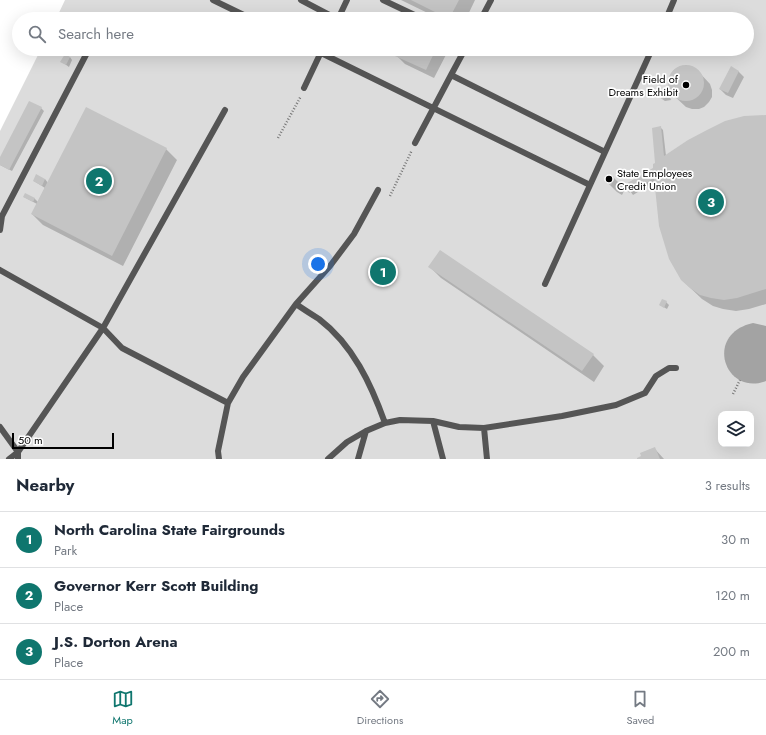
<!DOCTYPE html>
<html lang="en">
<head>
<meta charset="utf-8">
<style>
  body { margin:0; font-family:Jost,sans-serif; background:#f6f6f7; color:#1f2937 }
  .controls { position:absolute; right:12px; bottom:12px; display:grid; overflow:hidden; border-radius:8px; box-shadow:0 4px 16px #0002 }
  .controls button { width:36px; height:36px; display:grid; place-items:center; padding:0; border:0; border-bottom:1px solid #e0e1e3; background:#fff; color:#1f2937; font:20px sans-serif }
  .scale { position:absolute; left:12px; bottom:10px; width:102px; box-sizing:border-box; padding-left:4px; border:2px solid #000; border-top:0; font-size:11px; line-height:14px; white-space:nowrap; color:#000; -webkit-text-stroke:3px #fff; paint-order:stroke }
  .you { position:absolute; left:318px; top:264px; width:14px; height:14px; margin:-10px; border:3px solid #fff; border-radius:50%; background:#1a73e8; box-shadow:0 0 0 6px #1a73e833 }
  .badge { display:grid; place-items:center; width:26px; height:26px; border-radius:50%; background:#0f766e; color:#fff; font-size:13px; font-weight:700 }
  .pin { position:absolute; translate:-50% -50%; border:2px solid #fff; box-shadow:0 1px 4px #0006 }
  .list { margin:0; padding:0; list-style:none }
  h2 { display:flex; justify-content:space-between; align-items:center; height:52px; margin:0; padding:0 16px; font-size:17px }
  h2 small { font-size:13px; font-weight:400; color:#747a83 }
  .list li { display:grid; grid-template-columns:26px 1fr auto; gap:12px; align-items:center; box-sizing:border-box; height:56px; padding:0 16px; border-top:1px solid #e0e1e3 }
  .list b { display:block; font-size:15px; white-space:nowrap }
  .list p { margin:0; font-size:13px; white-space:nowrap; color:#747a83 }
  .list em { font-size:13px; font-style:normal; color:#747a83 }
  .icon { flex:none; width:22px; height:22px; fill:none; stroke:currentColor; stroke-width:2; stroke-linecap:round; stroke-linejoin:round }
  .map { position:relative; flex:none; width:766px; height:459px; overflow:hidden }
  .search { position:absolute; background:#fff; box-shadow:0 4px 16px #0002; left:12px; right:12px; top:12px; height:44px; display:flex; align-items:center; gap:10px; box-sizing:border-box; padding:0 14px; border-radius:22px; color:#747a83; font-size:15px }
  .sheet { height:220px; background:#fff }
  nav { display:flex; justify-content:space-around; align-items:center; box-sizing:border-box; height:56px; border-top:1px solid #e0e1e3; background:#fff; font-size:11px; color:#747a83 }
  nav a { display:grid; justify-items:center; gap:2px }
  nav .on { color:#0f766e }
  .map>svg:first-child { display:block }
</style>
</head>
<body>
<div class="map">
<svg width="766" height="459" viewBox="0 0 766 459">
  <rect width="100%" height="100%" fill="#fff"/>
  <path fill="#dcdcdc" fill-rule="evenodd" d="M65,0H766V459H0V131L41,49H747V19H56ZM721,414H751V444H721Z"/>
  <path fill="#a3a3a3" d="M753,323L766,326V381C725,397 703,334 753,323Z"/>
  <path fill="#0003" d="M401,0H475L466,19H440Z
    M399,49H449L434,78L405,64L396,55Z
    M70,57L72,60L69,67L62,62Z
    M685,66L692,67L697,70L710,84L712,90V97L709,102L704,107L699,109H692L686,107L672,94L669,88V82L670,76L674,70L679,67Z
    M738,71L744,77L733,98L726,95L720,89Z
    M666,91L669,94L671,100L665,101L662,99Z
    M41,108L44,111L12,171L0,165V159Z
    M766,116V304L749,309L736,311L723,309L713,306L702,299L682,280L656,181L633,195L626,185L653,169L656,163L661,128L663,130L666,156Z
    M166,149L177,160L123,266L43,225L32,214L37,204L24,197L34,198L38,202L45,188L34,181L45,179L48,183Z
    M608,176L614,178L625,189L622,195L617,192L606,181Z
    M430,267L593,355L604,366L594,382L441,278Z
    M666,302L669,305L667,309L660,305Z
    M654,448L664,459H638Z"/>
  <path fill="#c4c4c4" d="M411,0H459L449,19Z
    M398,49H436L426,70L395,56Z
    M65,54L70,57L66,65L60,62Z
    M668 83a18 18 0 1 1 36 0a18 18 0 1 1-36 0Z
    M731,66L739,71L728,93L719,89Z
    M667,90L669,97L661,99L660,92Z
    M29,101L42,107L9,170L0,165V157Z
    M86,107L167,148L112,256L31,214Z
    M766,115V289L737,298L724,300L711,298L700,295L690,288L681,280L669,259L659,226L654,178L629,193L624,185L653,168V164L655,163L652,128L661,126L664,156L688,140L707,130L725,121L744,116Z
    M36,174L45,179L42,186L33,181Z
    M608,174L614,177L611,185L605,181Z
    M25,193L35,198L33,202L23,197Z
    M440,250L594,354L582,371L428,267Z
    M662,299L667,301L664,308L659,305Z
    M655,447L660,459H637V458L641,456L640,453Z"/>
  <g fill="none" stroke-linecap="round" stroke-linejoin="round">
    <path stroke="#777" stroke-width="2.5" stroke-dasharray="1 2" stroke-linecap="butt" d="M278,138L301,96
      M390,196L412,150
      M733,394L740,380"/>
    <path stroke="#555" stroke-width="6" d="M213,0L252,19
      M301,0L337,19
      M383,0L423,19
      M338,19L347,0
      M481,19L491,0
      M666,19L674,0
      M313,49L590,185
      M451,75L465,49
      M304,88L322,50
      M225,110L103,328L122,348L228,403L243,377L296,304L330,266L354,234L378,190
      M415,143L451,75L605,152
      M0,230L2,216L89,49
      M0,270L103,328L18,452V459
      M545,284L652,49
      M296,304C303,309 311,314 319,319C353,345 371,384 385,423
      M433,421L443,459
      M0,427L18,452L9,459
      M484,428L562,416L616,405L645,393L656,376L669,368H676
      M219,459L218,451L228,403
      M328,459L347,442L366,431L385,423L400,420L433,421L459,427L484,428L487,459
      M358,459L366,431"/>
  </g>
  <g fill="#000" stroke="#fff" stroke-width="1.5">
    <circle cx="686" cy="85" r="4"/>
    <circle cx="609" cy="179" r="4"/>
  </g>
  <g text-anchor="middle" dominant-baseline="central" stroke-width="3.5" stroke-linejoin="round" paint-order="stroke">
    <g font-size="11" fill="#000" stroke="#fff" text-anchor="end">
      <text x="678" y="79">Field of<tspan x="678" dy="13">Dreams Exhibit</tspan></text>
      <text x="617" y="173" text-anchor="start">State Employees<tspan x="617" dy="13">Credit Union</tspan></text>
    </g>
  </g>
</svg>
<div class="controls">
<button><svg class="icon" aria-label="layers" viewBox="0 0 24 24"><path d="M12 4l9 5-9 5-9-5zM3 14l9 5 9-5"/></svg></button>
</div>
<div class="scale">50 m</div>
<div class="you"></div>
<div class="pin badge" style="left:383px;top:272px">1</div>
<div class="pin badge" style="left:99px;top:181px">2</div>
<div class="pin badge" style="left:711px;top:202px">3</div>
<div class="search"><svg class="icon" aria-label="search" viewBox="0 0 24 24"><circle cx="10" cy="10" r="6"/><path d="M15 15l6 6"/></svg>Search here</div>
</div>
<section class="sheet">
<h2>Nearby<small>3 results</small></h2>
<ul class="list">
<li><span class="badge">1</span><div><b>North Carolina State Fairgrounds</b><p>Park</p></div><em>30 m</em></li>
<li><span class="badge">2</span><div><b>Governor Kerr Scott Building</b><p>Place</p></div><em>120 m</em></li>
<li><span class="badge">3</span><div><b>J.S. Dorton Arena</b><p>Place</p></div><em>200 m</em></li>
</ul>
</section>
<nav>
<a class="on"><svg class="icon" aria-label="map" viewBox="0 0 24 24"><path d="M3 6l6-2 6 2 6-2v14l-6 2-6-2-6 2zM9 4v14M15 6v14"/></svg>Map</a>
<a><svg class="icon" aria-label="directions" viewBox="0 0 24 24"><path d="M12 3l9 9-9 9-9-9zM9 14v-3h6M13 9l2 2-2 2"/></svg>Directions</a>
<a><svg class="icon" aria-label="saved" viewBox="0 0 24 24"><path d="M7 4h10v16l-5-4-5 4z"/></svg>Saved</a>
</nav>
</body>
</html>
